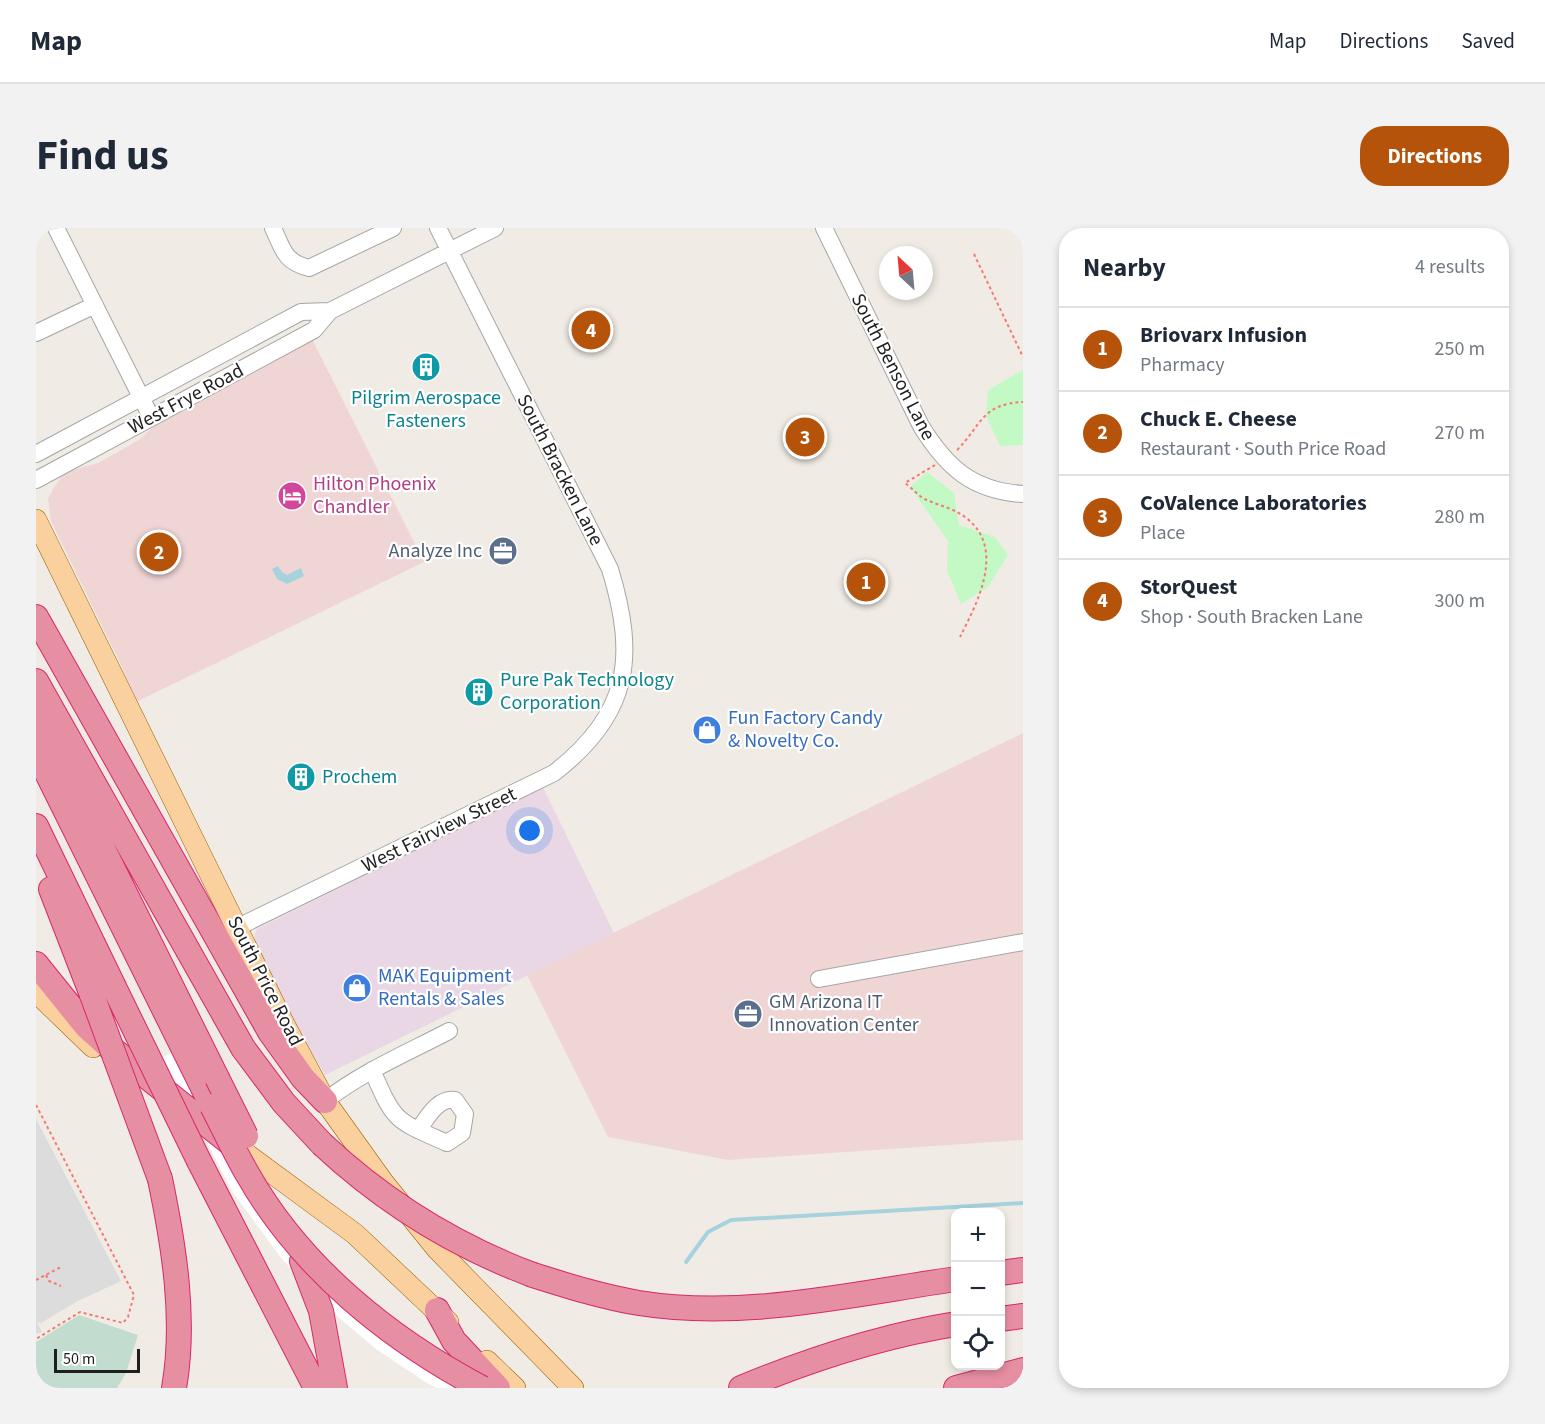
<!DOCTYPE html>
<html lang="en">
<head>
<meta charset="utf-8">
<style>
  body { margin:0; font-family:"Source Sans 3",sans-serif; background:#f2f2f3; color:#1f2937 }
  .controls { position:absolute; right:18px; bottom:18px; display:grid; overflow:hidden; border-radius:12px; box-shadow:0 3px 9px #0003 }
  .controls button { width:54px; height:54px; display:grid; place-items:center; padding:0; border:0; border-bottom:2px solid #e0e1e3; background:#fff; color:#1f2937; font:30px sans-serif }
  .compass { position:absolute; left:843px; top:18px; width:54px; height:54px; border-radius:50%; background:#fff; box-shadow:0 3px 9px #0003; rotate:334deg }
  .scale { position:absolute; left:18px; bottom:15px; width:86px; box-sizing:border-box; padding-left:6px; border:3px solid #1f1f1f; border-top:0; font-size:16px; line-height:21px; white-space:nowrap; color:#1f1f1f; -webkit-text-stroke:4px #fff; paint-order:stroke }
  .you { position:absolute; left:494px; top:603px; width:21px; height:21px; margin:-15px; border:4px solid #fff; border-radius:50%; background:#1a73e8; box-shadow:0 0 0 9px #1a73e833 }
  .badge { display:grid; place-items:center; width:39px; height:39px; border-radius:50%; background:#b45309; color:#fff; font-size:20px; font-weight:700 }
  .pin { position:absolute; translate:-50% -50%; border:3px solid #fff; box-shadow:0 2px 6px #0006 }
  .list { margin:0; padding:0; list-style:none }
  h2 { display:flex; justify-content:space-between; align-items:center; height:78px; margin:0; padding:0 24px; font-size:26px }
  h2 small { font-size:20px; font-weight:400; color:#747a83 }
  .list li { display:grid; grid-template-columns:39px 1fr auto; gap:18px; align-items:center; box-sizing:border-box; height:84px; padding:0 24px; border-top:2px solid #e0e1e3 }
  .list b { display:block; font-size:22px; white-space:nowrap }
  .list p { margin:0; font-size:20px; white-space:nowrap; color:#747a83 }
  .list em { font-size:20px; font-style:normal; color:#747a83 }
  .icon { flex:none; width:33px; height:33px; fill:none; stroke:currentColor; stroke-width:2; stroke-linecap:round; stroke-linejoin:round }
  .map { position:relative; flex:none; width:987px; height:1160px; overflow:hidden; border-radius:24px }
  header { display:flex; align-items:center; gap:36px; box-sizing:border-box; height:84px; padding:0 30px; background:#fff; border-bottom:2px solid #e0e1e3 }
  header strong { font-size:28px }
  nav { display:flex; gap:33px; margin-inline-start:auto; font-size:21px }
  .intro { display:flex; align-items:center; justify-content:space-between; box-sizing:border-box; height:144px; padding:0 36px }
  h1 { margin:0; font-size:42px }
  .button { padding:15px 27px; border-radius:24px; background:#b45309; color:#fff; font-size:21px; font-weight:700 }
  main { display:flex; gap:36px; padding:0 36px }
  aside { flex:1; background:#fff; border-radius:24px; box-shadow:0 3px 9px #0003 }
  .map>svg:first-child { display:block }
</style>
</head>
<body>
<header>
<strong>Map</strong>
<nav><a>Map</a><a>Directions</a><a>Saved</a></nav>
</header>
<div class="intro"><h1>Find us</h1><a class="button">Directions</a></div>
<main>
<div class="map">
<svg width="987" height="1160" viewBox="0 0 987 1160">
  <rect width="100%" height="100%" fill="#f0ece5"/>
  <path fill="#dddcdc" d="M0,891L85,1053L40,1074L5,1095L1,1094L6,1104L0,1106Z"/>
  <path fill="#f0d5d5" d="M276,111L388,334L100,474L85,437L15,293L12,271L17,261L25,249L34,243L62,235L103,212L120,196Z
    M987,505V912L692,932L572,909L491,747Z"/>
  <path fill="#e9d7e6" d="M507,559L578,705L289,847L239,759L217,713L221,701Z"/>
  <path fill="#c2ddd0" d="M43,1087L102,1107L90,1145L81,1160H0V1114Z"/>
  <path fill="#c3f9c5" d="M987,142V217L964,218L950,188L952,162Z
    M891,244L918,265L923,297L959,309L972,327L952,359L925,376L911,343L912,313L874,259Z"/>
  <path fill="#a6d2dd" d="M242,338L246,344L251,347L265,340L268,348L251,356L241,351L236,341Z"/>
  <path fill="#fff" d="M155,816L204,911L247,982L282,1024L323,1065L388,1115L468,1160H401L391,1155L340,1121L302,1089L246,1031L196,963L127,829Z"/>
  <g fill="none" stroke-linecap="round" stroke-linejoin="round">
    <path stroke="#a6d2dd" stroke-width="4" d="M650,1034L672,1004L695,992L987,975"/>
    <g stroke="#a6a6a6" stroke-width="18">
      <path id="minor" d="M20,0L111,181
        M237,0C247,21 248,34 273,40L357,0
        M788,0L885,198C911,240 937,263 987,266
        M0,105L59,77
        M0,226L265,84L294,83
        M0,252L278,102L294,83L459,0
        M202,699L518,545C594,486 601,430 574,341L402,0
        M783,751L987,714
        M336,842C359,895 359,892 411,915L426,905L429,886L419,872C401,870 392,889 382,902
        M289,873C326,844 371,825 413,803"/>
    </g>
    <g stroke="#986002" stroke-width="22">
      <path id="major" d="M0,292L248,796L289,873L347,954L401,1021L537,1160
        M0,764L57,819
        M194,914L319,1006L412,1094
        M451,1133L479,1160"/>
    </g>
    <g stroke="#d9276b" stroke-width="26">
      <path id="highway" d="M0,389L234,804L267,850L289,873
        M0,453L207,820L248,875L286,916
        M0,486L181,850
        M0,523L176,878
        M0,598L77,757
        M15,661L56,767
        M0,736L50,798L71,817L193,914
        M163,933L280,1160
        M124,951C138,1018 150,1092 138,1160
        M266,1033L285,1083L299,1160
        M964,1045L987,1042
        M497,1047C532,1058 567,1069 603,1075C707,1092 816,1066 920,1051
        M401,1082L418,1113L462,1160
        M964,1091L987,1088
        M705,1160C775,1131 844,1108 920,1096
        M920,1160L987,1142"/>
    </g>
    <path stroke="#f8776e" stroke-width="2" stroke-dasharray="3 3" stroke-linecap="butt" d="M938,26L987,129
      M921,222C946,197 945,176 987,174
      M899,237L869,255C876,260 883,269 891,272C904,278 917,280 929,289C971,320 941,375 924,409
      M0,877L98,1067L92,1089L87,1095L44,1084L0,1111
      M10,1047L13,1053L25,1058
      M0,1052L25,1039"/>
    <use href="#minor" stroke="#fff" stroke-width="16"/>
    <use href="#major" stroke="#fbd09f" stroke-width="21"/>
    <use href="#highway" stroke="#e68ea2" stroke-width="24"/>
    <g stroke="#d9276b" stroke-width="26" stroke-linecap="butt">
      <path id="highway-bridge" d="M77,757L163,933
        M56,767L124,951
        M181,850L210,908
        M176,878C188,901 199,925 212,947C265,1040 353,1111 446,1160
        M286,916C348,974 417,1017 497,1047"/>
    </g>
    <use href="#highway-bridge" stroke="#e68ea2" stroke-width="24"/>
  </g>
  <defs>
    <g id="building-disc" transform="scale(1.5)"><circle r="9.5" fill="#0f9aa8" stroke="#fff"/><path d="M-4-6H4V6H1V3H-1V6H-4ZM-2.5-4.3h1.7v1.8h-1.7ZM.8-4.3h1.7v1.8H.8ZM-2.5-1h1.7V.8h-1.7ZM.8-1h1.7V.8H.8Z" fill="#fff"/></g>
    <g id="hotel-disc" transform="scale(1.5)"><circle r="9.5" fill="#d1479c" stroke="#fff"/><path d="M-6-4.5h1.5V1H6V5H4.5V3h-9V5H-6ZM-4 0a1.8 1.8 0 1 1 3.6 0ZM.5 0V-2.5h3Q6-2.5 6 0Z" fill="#fff"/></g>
    <g id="office-disc" transform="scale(1.5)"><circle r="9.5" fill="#5c6f8a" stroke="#fff"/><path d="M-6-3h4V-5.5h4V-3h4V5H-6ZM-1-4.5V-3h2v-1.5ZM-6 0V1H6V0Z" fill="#fff"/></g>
    <g id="shop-disc" transform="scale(1.5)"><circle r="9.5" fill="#3f7fe0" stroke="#fff"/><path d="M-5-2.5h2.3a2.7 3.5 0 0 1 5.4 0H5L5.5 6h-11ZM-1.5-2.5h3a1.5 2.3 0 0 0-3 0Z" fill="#fff"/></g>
  </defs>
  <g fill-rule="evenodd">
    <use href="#building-disc" x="390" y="139"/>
    <use href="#hotel-disc" x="256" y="268"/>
    <use href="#office-disc" x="467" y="323"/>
    <use href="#building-disc" x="443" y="464"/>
    <use href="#shop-disc" x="671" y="502"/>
    <use href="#building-disc" x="265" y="549"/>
    <use href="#shop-disc" x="321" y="760"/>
    <use href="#office-disc" x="712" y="786"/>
  </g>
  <g text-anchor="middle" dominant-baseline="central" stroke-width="4.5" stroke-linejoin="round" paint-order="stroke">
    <g font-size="20" fill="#1f1f1f" stroke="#fff">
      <text transform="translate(857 139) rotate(63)">South Benson Lane</text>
      <text transform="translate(150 171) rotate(-28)">West Frye Road</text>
      <text transform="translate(524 242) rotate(63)">South Bracken Lane</text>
      <text transform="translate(403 602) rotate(-26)">West Fairview Street</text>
      <text transform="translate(229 753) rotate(63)">South Price Road</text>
    </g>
    <g font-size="20" fill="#0d838f" stroke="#fff" text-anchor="start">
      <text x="390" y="170" text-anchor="middle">Pilgrim Aerospace<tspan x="390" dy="23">Fasteners</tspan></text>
      <text x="464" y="452">Pure Pak Technology<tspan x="464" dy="23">Corporation</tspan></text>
      <text x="286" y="549">Prochem</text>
    </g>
    <g font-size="20" fill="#b23c85" stroke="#fff" text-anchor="start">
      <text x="277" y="256">Hilton Phoenix<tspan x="277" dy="23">Chandler</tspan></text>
    </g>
    <g font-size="20" fill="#4e5e75" stroke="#fff" text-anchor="end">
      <text x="446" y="323">Analyze Inc</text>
      <text x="733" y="774" text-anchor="start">GM Arizona IT<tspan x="733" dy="23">Innovation Center</tspan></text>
    </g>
    <g font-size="20" fill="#366cbe" stroke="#fff" text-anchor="start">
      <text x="692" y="490">Fun Factory Candy<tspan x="692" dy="23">&amp; Novelty Co.</tspan></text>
      <text x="342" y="748">MAK Equipment<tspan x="342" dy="23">Rentals &amp; Sales</tspan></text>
    </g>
  </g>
</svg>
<div class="controls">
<button>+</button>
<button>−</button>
<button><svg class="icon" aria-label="locate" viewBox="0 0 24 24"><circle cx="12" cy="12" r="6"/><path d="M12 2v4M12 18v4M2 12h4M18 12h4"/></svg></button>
</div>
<svg class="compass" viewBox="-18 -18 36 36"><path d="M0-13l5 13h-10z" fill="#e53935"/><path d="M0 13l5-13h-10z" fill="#747a83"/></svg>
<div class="scale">50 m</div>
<div class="you"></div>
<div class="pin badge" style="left:830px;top:354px">1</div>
<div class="pin badge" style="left:123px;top:324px">2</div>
<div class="pin badge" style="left:769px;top:209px">3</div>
<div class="pin badge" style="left:555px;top:102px">4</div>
</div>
<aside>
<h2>Nearby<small>4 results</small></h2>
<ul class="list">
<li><span class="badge">1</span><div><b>Briovarx Infusion</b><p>Pharmacy</p></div><em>250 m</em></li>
<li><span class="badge">2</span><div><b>Chuck E. Cheese</b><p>Restaurant · South Price Road</p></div><em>270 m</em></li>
<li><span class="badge">3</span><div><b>CoValence Laboratories</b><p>Place</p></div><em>280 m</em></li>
<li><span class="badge">4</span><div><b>StorQuest</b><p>Shop · South Bracken Lane</p></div><em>300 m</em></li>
</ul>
</aside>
</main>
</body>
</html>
